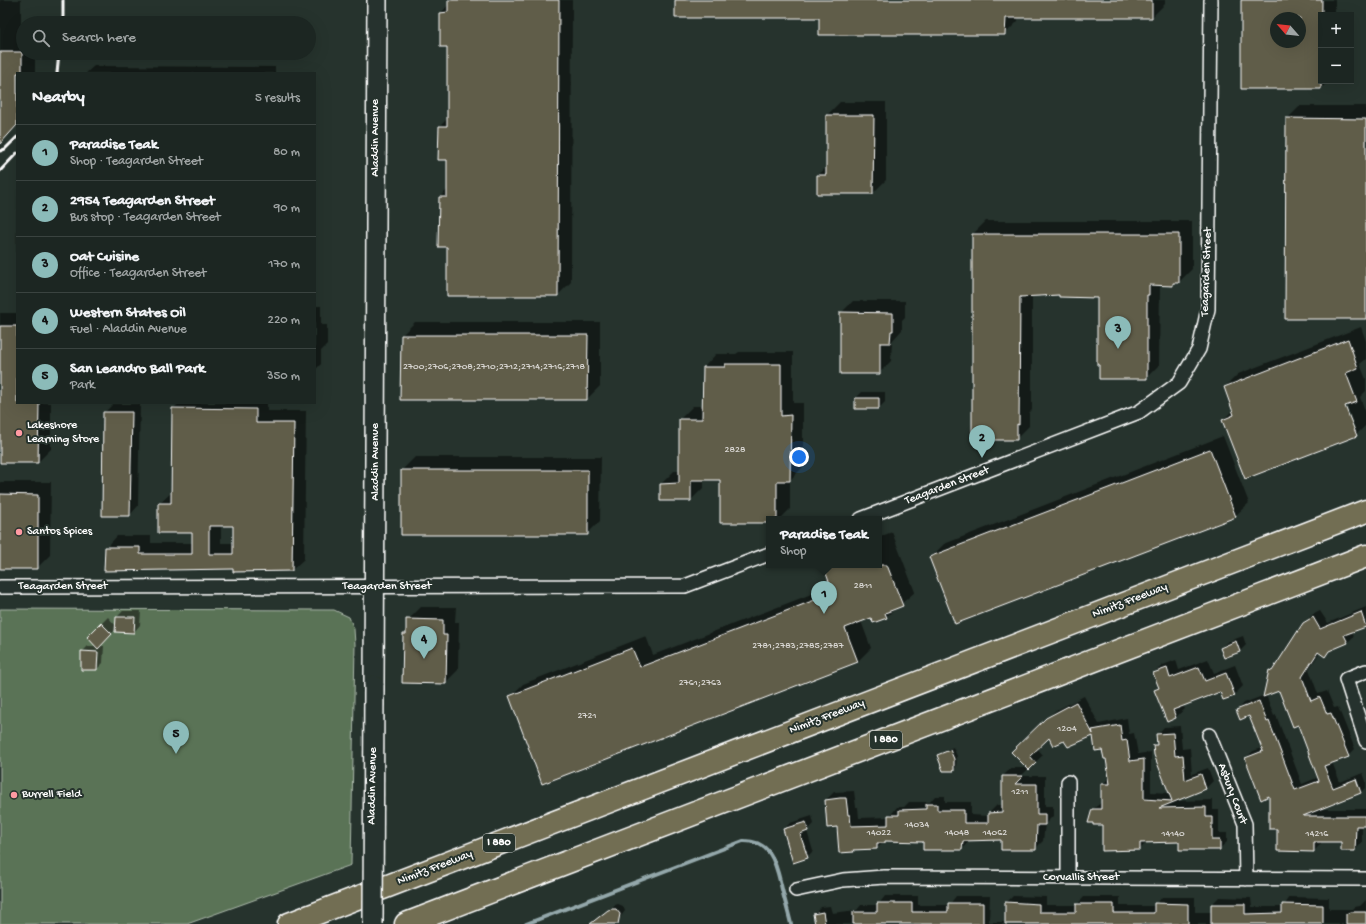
<!DOCTYPE html>
<html lang="en">
<head>
<meta charset="utf-8">
<style>
  body { margin:0; font-family:"Gochi Hand",sans-serif; background:#29322f; color:#f1f3f6 }
  .controls { position:absolute; right:12px; top:12px; display:grid; overflow:hidden; border-radius:0px; box-shadow:0 4px 16px #0002 }
  .controls button { width:36px; height:36px; display:grid; place-items:center; padding:0; border:0; border-bottom:1px solid #3a4340; background:#1c2622; color:#f1f3f6; font:20px sans-serif }
  .compass { position:absolute; left:1270px; top:12px; width:36px; height:36px; border-radius:50%; background:#1c2622; box-shadow:0 4px 16px #0002; rotate:298deg }
  .you { position:absolute; left:799px; top:457px; width:14px; height:14px; margin:-10px; border:3px solid #fff; border-radius:50%; background:#1a73e8; box-shadow:0 0 0 6px #1a73e833 }
  .badge { display:grid; place-items:center; width:26px; height:26px; border-radius:50%; background:#8bbbb9; color:#111; font-size:13px; font-weight:700 }
  .pin { position:absolute; translate:-50% -33px; filter:drop-shadow(0 1px 2px #0008) }
  .pin::after { content:''; position:absolute; top:21px; width:14px; height:12px; background:inherit; clip-path:polygon(0 0,100% 0,50% 100%) }
  .popup { position:absolute; left:766px; top:516px; width:116px; height:52px; box-sizing:border-box; display:grid; place-content:center; border-radius:0px; background:#1c2622; filter:drop-shadow(0 1px 3px #0005); font-size:13px; white-space:nowrap; color:#a0a5a5 }
  .popup b { font-size:15px; color:#f1f3f6 }
  .popup::after { content:''; position:absolute; left:50%; top:100%; margin-left:-8px; border:8px solid transparent; border-top-color:#1c2622 }
  .list { margin:0; padding:0; list-style:none }
  h2 { display:flex; justify-content:space-between; align-items:center; height:52px; margin:0; padding:0 16px; font-size:17px }
  h2 small { font-size:13px; font-weight:400; color:#a0a5a5 }
  .list li { display:grid; grid-template-columns:26px 1fr auto; gap:12px; align-items:center; box-sizing:border-box; height:56px; padding:0 16px; border-top:1px solid #3a4340 }
  .list b { display:block; font-size:15px; white-space:nowrap }
  .list p { margin:0; font-size:13px; white-space:nowrap; color:#a0a5a5 }
  .list em { font-size:13px; font-style:normal; color:#a0a5a5 }
  .icon { flex:none; width:22px; height:22px; fill:none; stroke:currentColor; stroke-width:2; stroke-linecap:round; stroke-linejoin:round }
  .map { position:relative; flex:none; width:1366px; height:924px; overflow:hidden }
  .search { position:absolute; background:#1c2622; box-shadow:0 4px 16px #0002; left:16px; top:16px; width:300px; height:44px; display:flex; align-items:center; gap:10px; box-sizing:border-box; padding:0 14px; border-radius:22px; color:#a0a5a5; font-size:15px }
  .panel { position:absolute; background:#1c2622; box-shadow:0 4px 16px #0002; left:16px; top:72px; width:300px; height:332px; border-radius:0px }
  .map>svg:first-child { display:block }
</style>
</head>
<body>
<div class="map">
<svg width="1366" height="924" viewBox="0 0 1366 924">
  <rect width="100%" height="100%" fill="#26332d"/>
  <filter id="ink" filterUnits="userSpaceOnUse"><feTurbulence type="fractalNoise" baseFrequency=".025" numOctaves="2"/><feDisplacementMap in="SourceGraphic" scale="8" xChannelSelector="R" yChannelSelector="G"/><feConvolveMatrix kernelMatrix="1 2 1 2 8 2 1 2 1" color-interpolation-filters="sRGB"/></filter>
  <g filter="url(#ink)">
    <path fill="#5a7357" stroke="#acb9ab" d="M0,609L334,610L349,617L354,629L355,644L351,865L187,924H0Z"/>
    <path fill="#0007" fill-rule="evenodd" d="M0,0H21V40H23V53H35V73H17V125L0,140Z
      M449,0H572L571,282L558,295L448,246L440,197L448,189V159L440,126L448,118V46L441,13L449,4Z
      M676,0H1165V4L1152,17H1018V21L1005,34L820,17Z
      M1242,0H1335V15H1321V81H1329L1321,88H1242ZM1276,18H1300V42H1276Z
      M94,66L275,67V73H86Z
      M840,102H886V180L873,193L818,175L827,167V115Z
      M1300,106H1366V318L1287,119Z
      M17,188V286H16Z
      M986,221H1192V269L1179,282H1175L1172,284H1160L1159,365L1146,378L1098,297L1060,294L1032,295V410L1029,413V426L1016,439L973,234Z
      M853,301H905V317L902,320V330L892,341L891,361L879,373L841,313Z
      M315,306H321V325H327V345L321,351V364L315,370Z
      M0,313H17V403H51V449L38,462H0Z
      M415,322H600V386L587,399H401L402,335Z
      M1361,327L1366,341V359L1360,364L1366,379V391L1360,397L1366,413V425L1356,435L1223,420L1233,410L1225,387L1238,374ZM1345,401L1355,429H1353L1343,402Z
      M739,352H793V403H803V467L790,480V509L780,519H769V522L721,479H704V487L691,500L661,484L674,471H680V419L693,406H703L704,367L716,354H736Z
      M862,392H885V402L879,408H856V398Z
      M179,403H267V411H306L304,559L292,570L234,571V568L106,570V548L117,536H151V543H193V532L159,504L172,492L173,409ZM221,525H234V543H221Z
      M113,404H140L138,506L130,515L104,413Z
      M1223,436L1249,503L1235,516L931,557L944,544Z
      M415,457H601L600,521L587,534L402,470Z
      M0,482H51L50,555L37,568H0Z
      M892,532L915,592L886,617H872L861,621L871,648L858,661L543,783L510,697L523,684L646,636L653,655L832,586L826,565H879V537Z
      M421,607H456L455,622H459L458,670L445,683L404,634L407,631L408,620Z
      M1366,607V626L1352,631L1354,636L1347,643L1332,648L1325,655L1320,652L1309,669L1318,694L1327,691L1334,708L1338,707L1355,749L1348,756L1332,762L1340,782L1363,773L1366,781V787L1361,792L1317,809H1366V824L1362,825V843L1355,850H1342V841H1321V844L1314,851L1278,828L1270,795L1246,758L1253,751L1262,748L1250,715L1238,710L1244,703L1265,695L1270,671L1277,664L1305,623L1312,615L1320,611L1328,623ZM1279,690L1298,724L1319,777L1302,784L1276,715L1274,716L1266,695Z
      M123,611H141L140,625L134,632L116,629L100,646H104L103,663L97,669L82,652L88,646H97L88,637L108,617L116,626L117,617Z
      M1243,636L1246,645L1240,651L1224,657L1221,648L1227,642Z
      M1208,659L1214,673L1235,665L1243,686L1234,695L1221,691L1183,705L1185,709L1176,717L1155,690L1159,686L1154,673L1163,665L1176,660L1179,670Z
      M1084,696L1099,724L1127,718L1129,734L1134,733L1138,754L1151,752V792L1170,793L1154,746L1157,743V735L1164,727L1180,726L1182,749L1190,748L1192,774L1208,768L1213,781L1206,788L1175,801L1213,800V810H1219V833H1227V842L1219,849L1180,841L1147,842L1140,849L1103,824L1093,809L1102,802V785L1110,777L1107,758L1094,734L1064,739L1049,736L1037,748L1043,755L1021,776H1045V806H1053V816L1045,824L1043,841L1035,849L1002,839L970,840L962,849L924,841L887,840L877,848L855,849L853,851L837,826L826,800L834,792L854,791L856,807H858L859,818L889,817L897,807H904L909,802H930L935,796H945V802H971V815L989,816V813L997,805H1003V776L1011,768H1028L1013,752L1055,711Z
      M953,747L957,756L956,767L953,770L938,755Z
      M812,816L814,824L807,831L813,851L807,857L784,829L790,823Z
      M885,896H918V905H949L956,896H990L989,922H1006V903L1013,896L1046,897V905H1077L1084,897H1120V906H1155L1162,897H1195V912H1212V904L1219,897L1251,898L1252,907H1283L1290,897L1329,898V909H1352L1354,907L1360,906L1366,900V924H816L814,914L821,907L830,906L832,913L857,910L861,905H878Z
      M618,904L623,906L625,911L615,924L595,921L615,905Z"/>
    <g fill="none" stroke-linecap="round" stroke-linejoin="round">
      <path stroke="#94a8ab" stroke-width="4" d="M526,924L743,841C771,840 776,864 781,885C784,898 788,911 791,924"/>
    </g>
    <path fill="#615d4a" stroke="#fff" fill-rule="evenodd" d="M448,0H559L558,296H447V247H438L439,197H447V160H438L439,126H447V47H440V13L448,12Z
      M675,0H1152V18H1006L1005,35H819V18H675Z
      M1241,0H1322L1321,89H1241ZM1276,18H1300V42H1276Z
      M0,52H22V73H17V125L0,144Z
      M826,115H874L873,194H817V175H826Z
      M1286,118L1366,119V319H1285Z
      M972,234H1179V283H1173V286L1149,285V295H1147V379H1099V365H1097V298L1059,297V295L1020,297L1019,425L1017,424V440H972Z
      M840,312L893,313V331H891L890,343H880V374H840Z
      M0,326H17V403H39L38,463H0Z
      M401,335H588L587,400H400Z
      M1348,339L1358,368L1346,373L1357,402L1345,406L1357,436L1245,479L1222,420L1234,415L1224,387Z
      M725,364H781V416L791,415L790,481H777V519H769V523H720V480H691V501H660V484L679,483V419H702L703,367H725Z
      M855,398H879V409H855Z
      M172,408L256,409V423H294L292,571L233,572V569L104,571L105,547H140V554H192V533H158V503H171ZM209,526H233V554H209Z
      M103,412H132L130,516H102Z
      M1210,449L1236,517L955,624L929,557Z
      M401,470H588V535H401Z
      M0,494L38,495V569H0Z
      M823,565H887L903,606L885,613L887,618L873,623L871,618L845,628L858,662L542,784L509,696L632,648L640,667L833,593Z
      M1361,612L1366,627L1344,635L1348,643L1329,651L1325,657L1318,652L1302,677L1311,701L1320,697L1327,714L1331,713L1349,757L1324,766L1333,788L1356,779L1361,793L1303,816H1365V826H1356L1355,851H1341V842H1314V852L1277,851V829H1269V796L1261,800L1245,758L1263,751L1249,716L1240,720L1236,710L1259,701L1267,722L1269,721L1295,790L1319,781L1298,725L1293,727L1279,691L1263,697L1269,670L1272,671L1303,623L1313,617L1320,629Z
      M116,617H135L134,633L115,632Z
      M406,619L443,620V635H447L446,684L402,683L403,634H406Z
      M101,623L112,634L98,649L87,637Z
      M1236,641L1240,652L1224,658L1220,648Z
      M81,651L98,652L97,670H81Z
      M1199,667L1205,681L1226,673L1235,696L1223,700L1220,692L1199,700L1173,710L1176,718L1167,722L1154,690L1159,688L1153,673L1167,668L1170,678Z
      M1076,702L1093,734L1092,730L1120,725L1122,741L1127,740L1130,761L1144,759V799L1172,801L1154,755L1153,745H1157L1156,734L1173,733L1175,756L1183,755L1185,780L1201,774L1206,789L1159,808L1206,807V817H1212V840H1220V850H1179V842L1140,843V850L1102,851V825H1093V823H1088L1092,809H1101V784H1110L1106,759H1104L1102,750L1095,751L1093,736L1068,747L1064,741L1053,746L1049,738L1030,756L1036,763L1029,770L1011,752L1046,718Z
      M950,750L954,759V771H943L937,755Z
      M1002,776H1023L1015,784H1037V814H1045V825H1037L1036,850H1001V840L963,841L962,850H923V842L885,841V843H877V849L853,850L854,852L839,853L837,827L827,828L825,800L840,798H846L848,815H850L851,826L888,825V815H899V810L926,809V804H937V810H964V823H988V813L1002,812Z
      M806,822L808,831L800,834L808,858L793,863L783,829Z
      M1005,902L1039,904V912H1076V904H1114V913H1154V903L1188,904V924H1005Z
      M877,903H912V912H948V903H983V924H853V912H877Z
      M1211,904H1245V914L1282,913V904L1323,905V924H1211Z
      M612,909H616L620,914L618,924H590L608,910Z
      M823,912L825,924H815L813,914Z
      M1350,912H1366V924H1346V914Z"/>
    <g fill="none" stroke-linecap="round" stroke-linejoin="round">
      <g stroke="#fff" stroke-width="16">
        <path id="street" d="M861,519L1139,412L1179,383L1199,349L1208,309L1211,0
          M0,587L685,586L769,554
          M1366,671L1346,679L1366,741
          M1209,735L1245,824L1246,879
          M1068,878V782
          M796,890L843,880L884,877L1366,879"/>
      </g>
      <g stroke="#fff" stroke-width="22">
        <path id="secondary" d="M374,685L377,0"/>
      </g>
      <g stroke="#fff" stroke-width="25">
        <path id="highway" d="M289,924L1366,511
          M406,924L1366,556"/>
      </g>
      <use href="#street" stroke="#26332d" stroke-width="13"/>
      <use href="#secondary" stroke="#26332d" stroke-width="19"/>
      <use href="#highway" stroke="#726e52" stroke-width="22"/>
      <path stroke="#fff" stroke-width="3" d="M63,23V0
        M57,73L59,53
        M0,151L5,149L17,137
        M0,171L17,153"/>
      <g stroke="#fff" stroke-width="22" stroke-linecap="butt">
        <path id="secondary-bridge" d="M373,924L374,685"/>
      </g>
      <use href="#secondary-bridge" stroke="#26332d" stroke-width="19"/>
    </g>
  </g>
  <g fill="#ff9aa2" stroke="#26332d" stroke-width="1.5">
    <circle cx="19" cy="433" r="4"/>
    <circle cx="19" cy="532" r="4"/>
    <circle cx="14" cy="795" r="4"/>
  </g>
  <g text-anchor="middle" dominant-baseline="central" stroke-width="4" stroke-linejoin="round" paint-order="stroke">
    <g font-size="10" fill="#d8d6d2">
      <text x="494" y="367">2700;2706;2708;2710;2712;2714;2716;2718</text>
      <text x="735" y="450">2828</text>
      <text x="863" y="586">2811</text>
      <text x="798" y="646">2781;2783;2785;2787</text>
      <text x="700" y="683">2761;2763</text>
      <text x="587" y="716">2721</text>
      <text x="1067" y="729">1204</text>
      <text x="1020" y="792">1211</text>
      <text x="917" y="825">14034</text>
      <text x="879" y="833">14022</text>
      <text x="957" y="833">14048</text>
      <text x="995" y="833">14062</text>
      <text x="1173" y="834">14140</text>
      <text x="1317" y="834">14216</text>
    </g>
    <g fill="#26332d" stroke="#bec2c0" stroke-width="1">
      <rect x="870" y="731" width="32" height="18" rx="3"/>
      <rect x="483" y="834" width="32" height="18" rx="3"/>
    </g>
    <g font-size="11" font-weight="bold" fill="#fff">
      <text x="886" y="740">I 880</text>
      <text x="499" y="843">I 880</text>
    </g>
    <g font-size="12" fill="#fff" stroke="#26332d">
      <text transform="translate(376 138) rotate(-90)">Aladdin Avenue</text>
      <text transform="translate(1207 272) rotate(-88)">Teagarden Street</text>
      <text transform="translate(376 462) rotate(-90)">Aladdin Avenue</text>
      <text transform="translate(947 486) rotate(-21)">Teagarden Street</text>
      <text x="63" y="587">Teagarden Street</text>
      <text x="387" y="587">Teagarden Street</text>
      <text transform="translate(1130 601) rotate(-21)">Nimitz Freeway</text>
      <text transform="translate(827 717) rotate(-21)">Nimitz Freeway</text>
      <text transform="translate(373 786) rotate(-89)">Aladdin Avenue</text>
      <text transform="translate(1232 794) rotate(69)">Asbury Court</text>
      <text transform="translate(435 868) rotate(-21)">Nimitz Freeway</text>
      <text x="1081" y="878">Corvallis Street</text>
    </g>
    <g font-size="12" fill="#fff" stroke="#26332d" text-anchor="start">
      <text x="27" y="426">Lakeshore<tspan x="27" dy="14">Learning Store</tspan></text>
      <text x="27" y="532">Santos Spices</text>
      <text x="22" y="795">Burrell Field</text>
    </g>
  </g>
</svg>
<div class="controls">
<button>+</button>
<button>−</button>
</div>
<svg class="compass" viewBox="-18 -18 36 36"><path d="M0-13l5 13h-10z" fill="#e53935"/><path d="M0 13l5-13h-10z" fill="#a0a5a5"/></svg>
<div class="you"></div>
<div class="pin badge" style="left:824px;top:614px">1</div>
<div class="popup"><b>Paradise Teak</b>Shop</div>
<div class="pin badge" style="left:982px;top:458px">2</div>
<div class="pin badge" style="left:1118px;top:349px">3</div>
<div class="pin badge" style="left:424px;top:659px">4</div>
<div class="pin badge" style="left:176px;top:754px">5</div>
<div class="search"><svg class="icon" aria-label="search" viewBox="0 0 24 24"><circle cx="10" cy="10" r="6"/><path d="M15 15l6 6"/></svg>Search here</div>
<section class="panel">
<h2>Nearby<small>5 results</small></h2>
<ul class="list">
<li><span class="badge">1</span><div><b>Paradise Teak</b><p>Shop · Teagarden Street</p></div><em>80 m</em></li>
<li><span class="badge">2</span><div><b>2954 Teagarden Street</b><p>Bus stop · Teagarden Street</p></div><em>90 m</em></li>
<li><span class="badge">3</span><div><b>Oat Cuisine</b><p>Office · Teagarden Street</p></div><em>170 m</em></li>
<li><span class="badge">4</span><div><b>Western States Oil</b><p>Fuel · Aladdin Avenue</p></div><em>220 m</em></li>
<li><span class="badge">5</span><div><b>San Leandro Ball Park</b><p>Park</p></div><em>350 m</em></li>
</ul>
</section>
</div>
</body>
</html>
